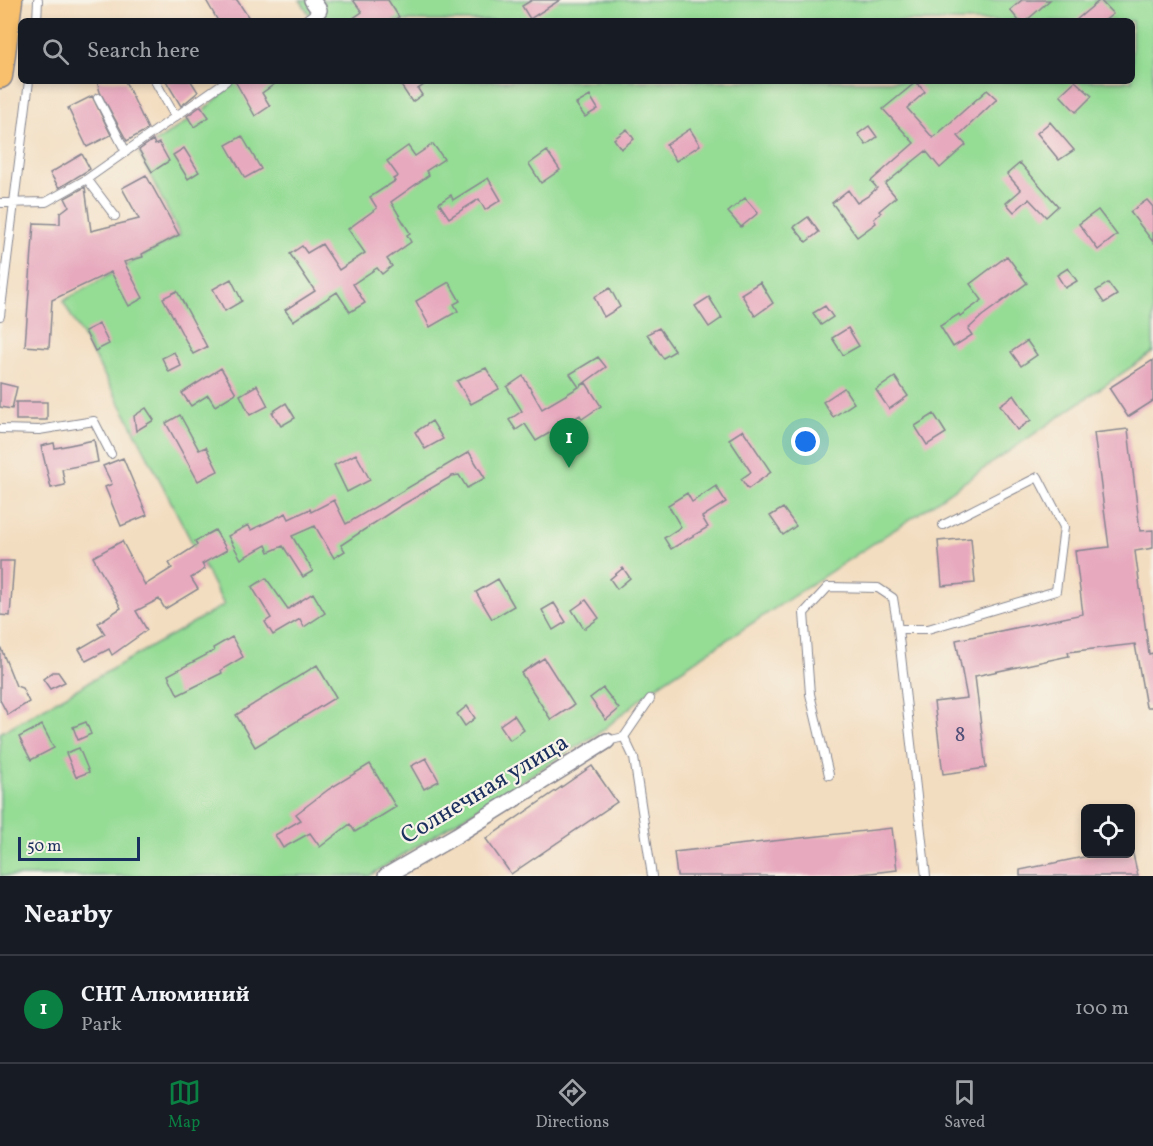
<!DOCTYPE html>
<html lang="en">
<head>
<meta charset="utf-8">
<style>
  body { margin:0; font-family:Vollkorn,serif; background:#242831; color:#f1f3f6 }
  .controls { position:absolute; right:18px; bottom:18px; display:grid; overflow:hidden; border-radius:9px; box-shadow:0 3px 9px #0003 }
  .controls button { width:54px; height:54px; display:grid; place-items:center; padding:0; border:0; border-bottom:2px solid #363941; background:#171b24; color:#f1f3f6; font:30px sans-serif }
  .scale { position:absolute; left:18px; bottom:15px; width:122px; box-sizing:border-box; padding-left:6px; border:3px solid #1b2f5e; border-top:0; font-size:16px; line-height:21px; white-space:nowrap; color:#1b2f5e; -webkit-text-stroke:4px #f7f3e8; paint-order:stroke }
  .you { position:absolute; left:806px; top:442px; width:21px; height:21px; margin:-15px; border:4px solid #fff; border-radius:50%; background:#1a73e8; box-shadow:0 0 0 9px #1a73e833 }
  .badge { display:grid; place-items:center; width:39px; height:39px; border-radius:50%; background:#0b8043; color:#fff; font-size:20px; font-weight:700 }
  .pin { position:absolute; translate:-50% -50px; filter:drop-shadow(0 2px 3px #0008) }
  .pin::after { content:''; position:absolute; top:32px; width:21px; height:18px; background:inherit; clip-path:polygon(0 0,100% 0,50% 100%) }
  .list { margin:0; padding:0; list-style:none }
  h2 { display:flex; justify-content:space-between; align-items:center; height:78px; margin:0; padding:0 24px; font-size:26px }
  h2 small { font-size:20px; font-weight:400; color:#9ea1a6 }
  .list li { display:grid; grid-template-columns:39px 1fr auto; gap:18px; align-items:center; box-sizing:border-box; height:108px; padding:0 24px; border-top:2px solid #363941 }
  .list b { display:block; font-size:22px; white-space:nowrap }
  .list p { margin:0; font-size:20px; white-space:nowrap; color:#9ea1a6 }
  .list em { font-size:20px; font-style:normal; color:#9ea1a6 }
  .icon { flex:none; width:33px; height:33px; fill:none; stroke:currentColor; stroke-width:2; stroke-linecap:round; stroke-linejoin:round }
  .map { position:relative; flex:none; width:1153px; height:876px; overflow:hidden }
  .search { position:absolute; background:#171b24; box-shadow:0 3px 9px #0003; left:18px; right:18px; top:18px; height:66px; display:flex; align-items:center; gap:15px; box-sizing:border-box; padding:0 21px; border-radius:9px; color:#9ea1a6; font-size:22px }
  .sheet { height:186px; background:#171b24 }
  nav { display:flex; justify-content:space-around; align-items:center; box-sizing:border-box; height:84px; border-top:2px solid #363941; background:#171b24; font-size:16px; color:#9ea1a6 }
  nav a { display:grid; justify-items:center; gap:3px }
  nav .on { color:#0b8043 }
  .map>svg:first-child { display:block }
</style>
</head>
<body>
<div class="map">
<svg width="1153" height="876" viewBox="0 0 1153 876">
  <rect width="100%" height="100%" fill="#f7f3e8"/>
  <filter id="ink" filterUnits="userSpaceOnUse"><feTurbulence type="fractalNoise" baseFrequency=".0167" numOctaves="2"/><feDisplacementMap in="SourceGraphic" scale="12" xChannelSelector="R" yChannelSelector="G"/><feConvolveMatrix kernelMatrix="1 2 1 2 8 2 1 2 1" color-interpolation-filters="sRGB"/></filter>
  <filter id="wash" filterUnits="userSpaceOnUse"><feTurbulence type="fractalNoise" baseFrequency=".008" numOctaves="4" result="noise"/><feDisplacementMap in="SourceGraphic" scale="24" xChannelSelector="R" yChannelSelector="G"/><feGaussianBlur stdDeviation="1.35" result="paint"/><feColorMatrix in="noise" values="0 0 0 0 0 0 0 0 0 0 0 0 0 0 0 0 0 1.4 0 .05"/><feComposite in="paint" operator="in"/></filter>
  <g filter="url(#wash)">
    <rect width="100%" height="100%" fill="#f3ddc0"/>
    <path fill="#95dc95" stroke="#58867a" stroke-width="1.5" d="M300,0H1153V352L915,516L652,689L602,731L369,876H0V733L224,605L129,420L63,301L180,235L139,153L204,110L237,81H1132V21H314Z"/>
    <g id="blocks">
      <path fill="#e7a9be" d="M206,0H237L251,21H218Z
        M353,0H388L399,17L392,21H349L362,12Z
        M532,0H560L530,19L522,6Z
        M1022,0H1050L1026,21H1019L1010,10Z
        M1100,0L1113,14L1104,21H1075Z
        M97,81H125L148,129L127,141L100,92Z
        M166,81H191L198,92L181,106Z
        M235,81H279L262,93L270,106L255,116Z
        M398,81H430L418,89L422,95L412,102Z
        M1075,81L1092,96L1076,112L1060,95Z
        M916,82L925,92L907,108L933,138L987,90L997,99L958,136L966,145L940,168L926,151L885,184L896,197L879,211L881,213L874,219L876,223L857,237L832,203L848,190L857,203L868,196L877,188L871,181L914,143L883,109Z
        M92,96L111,135L87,147L68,108Z
        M590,96L598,109L585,117L576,104Z
        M201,106L209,117L194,127L187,116Z
        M1050,122L1074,150L1059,160L1037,133Z
        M869,126L877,137L866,145L858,134Z
        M627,129L634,139L621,149L614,139Z
        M690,129L700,145L676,161L666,145Z
        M242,136L261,169L245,178L226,145Z
        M153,140L155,145L159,143L169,161L152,172L139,150Z
        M433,144L444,159L426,171L429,175L391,202L410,233L407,235L411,242L387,259L392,266L382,274L377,268L353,284L365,303L350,312L337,292L293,321L285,310L315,291L290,254L302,246L307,253L322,244L339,270L365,253L348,229L377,208L370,197L395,181L393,179L398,176L387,161L408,146L415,156Z
        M184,148L199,172L188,179L173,155Z
        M547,151L560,170L541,183L529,164Z
        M82,154L90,169L59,188L50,173Z
        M1020,163L1058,206L1046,217L1029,199L1014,212L1006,203L1021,190L1007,174Z
        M146,175L179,235L142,254L143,257L124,262L143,298L129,306L111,272L52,300L49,348L25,346L34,223L60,224V213L69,206L65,198L85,187L91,231L139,219L122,188Z
        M488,178L501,200L485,210L479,199L449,218L439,203L451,195L453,200Z
        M745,198L758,213L741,227L728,212Z
        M1147,200L1153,207V242L1130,212Z
        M1098,210L1117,235L1098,250L1079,224Z
        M808,217L819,232L806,242L794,227Z
        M1007,256L1027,283L982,316L968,329L972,335L953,347L940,326L959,314L960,316L982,300L970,284Z
        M1068,268L1077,281L1065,288L1057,275Z
        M231,279L242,301L225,311L213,289Z
        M449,282L460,301L454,304L458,311L430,327L416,301Z
        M760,282L773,303L755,316L741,294Z
        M1108,283L1117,295L1104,303L1096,291Z
        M610,288L620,307L604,317L594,297Z
        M177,291L207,347L193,354L163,298Z
        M709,297L722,318L709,327L695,306Z
        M825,306L833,317L821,325L813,313Z
        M99,324L109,344L95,351L85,331Z
        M659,328L675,351L663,358L647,334Z
        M848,328L859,346L843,355L832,338Z
        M1027,341L1037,355L1021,366L1011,352Z
        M174,352L181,366L169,372L162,358Z
        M598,357L606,367L580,386L586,383L601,406L582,419L580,415L536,441L525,424L516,430L509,420L522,411L507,387L523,376L542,409L579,387L570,374Z
        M1153,360V401L1128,417L1109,388Z
        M221,368L236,393L215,406L208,395L191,406L182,393Z
        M486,368L499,389L471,404L457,381Z
        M895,377L908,396L889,409L876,390Z
        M0,383L17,387L12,409L0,407Z
        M257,385L268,406L250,415L240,395Z
        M844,388L854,403L833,417L823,402Z
        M1014,395L1031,420L1017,430L1000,405Z
        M16,402H47V420H16Z
        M286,403L295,418L281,426L272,412Z
        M146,408L154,420L136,431L134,416Z
        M934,414L946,433L927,445L915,426Z
        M180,415L199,450L206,447L218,471L198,481L166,423Z
        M432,421L443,439L425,449L415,432Z
        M1128,429L1140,531L1153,530V548L1135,551L1149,654L1153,653V707H1146L1135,644L1068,652L1069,656L975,676L986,768L943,774L934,702L967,698L956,640L1083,614L1075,551L1109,547L1094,433Z
        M743,430L771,472L748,489L741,479L751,472L729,439Z
        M94,440L98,462L62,469L65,485L51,488L41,446L54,443L55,448Z
        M469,452L485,478L467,488L459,475L452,476L397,508L341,545L345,551L334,558L315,526L292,536L313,571L303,577L283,546L269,552L266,545L241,559L228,536L248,525L251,530L286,513L289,519L310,509L311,512L334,500L346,524Z
        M356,454L370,480L347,492L334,465Z
        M123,458L147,515L121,526L105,487L112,484L103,466Z
        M716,486L726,502L702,517L708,527L671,549L664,538L681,527L668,505L687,493L692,502Z
        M783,508L796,526L783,535L770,516Z
        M215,530L227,550L202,564L205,569L191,578L198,589L165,609L159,599L136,611L147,630L112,655L109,649L86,661L79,649L105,634L98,623L121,608L93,557L122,541L145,585L172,568L169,563L197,545L195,541Z
        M971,538L975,583L942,586L938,541Z
        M0,561H14L10,616L0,615Z
        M623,568L630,578L617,589L610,579Z
        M266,578L288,609L313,593L325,613L304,627L300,619L273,635L265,622L271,618L252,587Z
        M498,579L514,606L492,619L476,592Z
        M586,600L599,618L584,629L572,610Z
        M554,603L566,622L553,630L542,610Z
        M232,637L243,657L221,670L222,673L178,695L168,675L214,651L213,648Z
        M0,646L16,686L22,688L29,702L8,715L0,700Z
        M544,658L574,705L551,720L521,673Z
        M317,665L336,697L255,747L236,715Z
        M53,672H58L65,682L50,689L43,679Z
        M603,688L619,709L606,720L590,698Z
        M467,706L475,718L465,726L457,714Z
        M514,715L524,730L510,740L500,725Z
        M86,722L91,734L78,740L73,727Z
        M42,725L54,748L31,760L19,737Z
        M79,748L89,772L76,777L66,753Z
        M426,758L439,781L424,789L411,766Z
        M370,764L396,807L355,832L350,824L320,847L310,833L283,848L275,835L301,820L296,814L329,789Z
        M592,766L617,802L511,874L486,839Z
        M892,828L897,870L844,876H677L674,852Z
        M1098,854H1133L1138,876H1020V870Z"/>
    </g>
  </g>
  <g filter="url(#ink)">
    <use href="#blocks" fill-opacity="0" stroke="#87868f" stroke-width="1.5"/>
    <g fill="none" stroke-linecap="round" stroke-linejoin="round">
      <g stroke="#87868f" stroke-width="10">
        <path id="service" d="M37,21L38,0
          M304,21L319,10
          M155,81L175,116
          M98,98L126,152
          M87,179L115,216
          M0,203L46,202L87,179L226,81
          M0,316L29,81
          M0,429L39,430L94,421L111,454
          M624,737L650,699
          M607,741L624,737L634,758L652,876
          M829,775L810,694L804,613L828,587L878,588L893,598L898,629
          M926,876L898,629H928L1056,591L1064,527L1038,477L943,525"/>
      </g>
      <g stroke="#87868f" stroke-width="18">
        <path id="minor" d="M312,0L319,10
          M386,876L457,835L607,741"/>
      </g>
      <g stroke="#87868f" stroke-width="27">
        <path id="primary" d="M0,76L10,0"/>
      </g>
      <use href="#service" stroke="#fff" stroke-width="8"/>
      <use href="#minor" stroke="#fff" stroke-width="15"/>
      <use href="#primary" stroke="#f8bf6c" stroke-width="24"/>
    </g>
  </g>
  <g text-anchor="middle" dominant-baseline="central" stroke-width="4.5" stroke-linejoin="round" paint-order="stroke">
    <g font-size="21" fill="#4e4e76">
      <text x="960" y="735">8</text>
    </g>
    <g font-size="24" fill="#1b2f5e" stroke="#f7f3e8">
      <text transform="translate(485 790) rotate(-31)">Солнечная улица</text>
    </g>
  </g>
</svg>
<div class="controls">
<button><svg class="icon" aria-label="locate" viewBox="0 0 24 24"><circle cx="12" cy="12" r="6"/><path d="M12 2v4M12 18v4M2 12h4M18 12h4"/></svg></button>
</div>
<div class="scale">50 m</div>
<div class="you"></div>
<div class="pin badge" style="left:569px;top:468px">1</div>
<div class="search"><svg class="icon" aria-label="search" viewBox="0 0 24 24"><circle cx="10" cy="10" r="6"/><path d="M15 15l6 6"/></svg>Search here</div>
</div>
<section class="sheet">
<h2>Nearby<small></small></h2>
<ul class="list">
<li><span class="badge">1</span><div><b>СНТ Алюминий</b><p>Park</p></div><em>100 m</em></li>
</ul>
</section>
<nav>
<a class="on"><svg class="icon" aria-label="map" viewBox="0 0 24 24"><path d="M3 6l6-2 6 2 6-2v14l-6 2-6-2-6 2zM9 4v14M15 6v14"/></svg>Map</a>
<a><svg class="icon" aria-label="directions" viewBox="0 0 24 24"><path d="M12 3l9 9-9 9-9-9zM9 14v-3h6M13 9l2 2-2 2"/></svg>Directions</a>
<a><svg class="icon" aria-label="saved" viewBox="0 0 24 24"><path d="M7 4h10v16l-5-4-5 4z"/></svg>Saved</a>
</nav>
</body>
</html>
